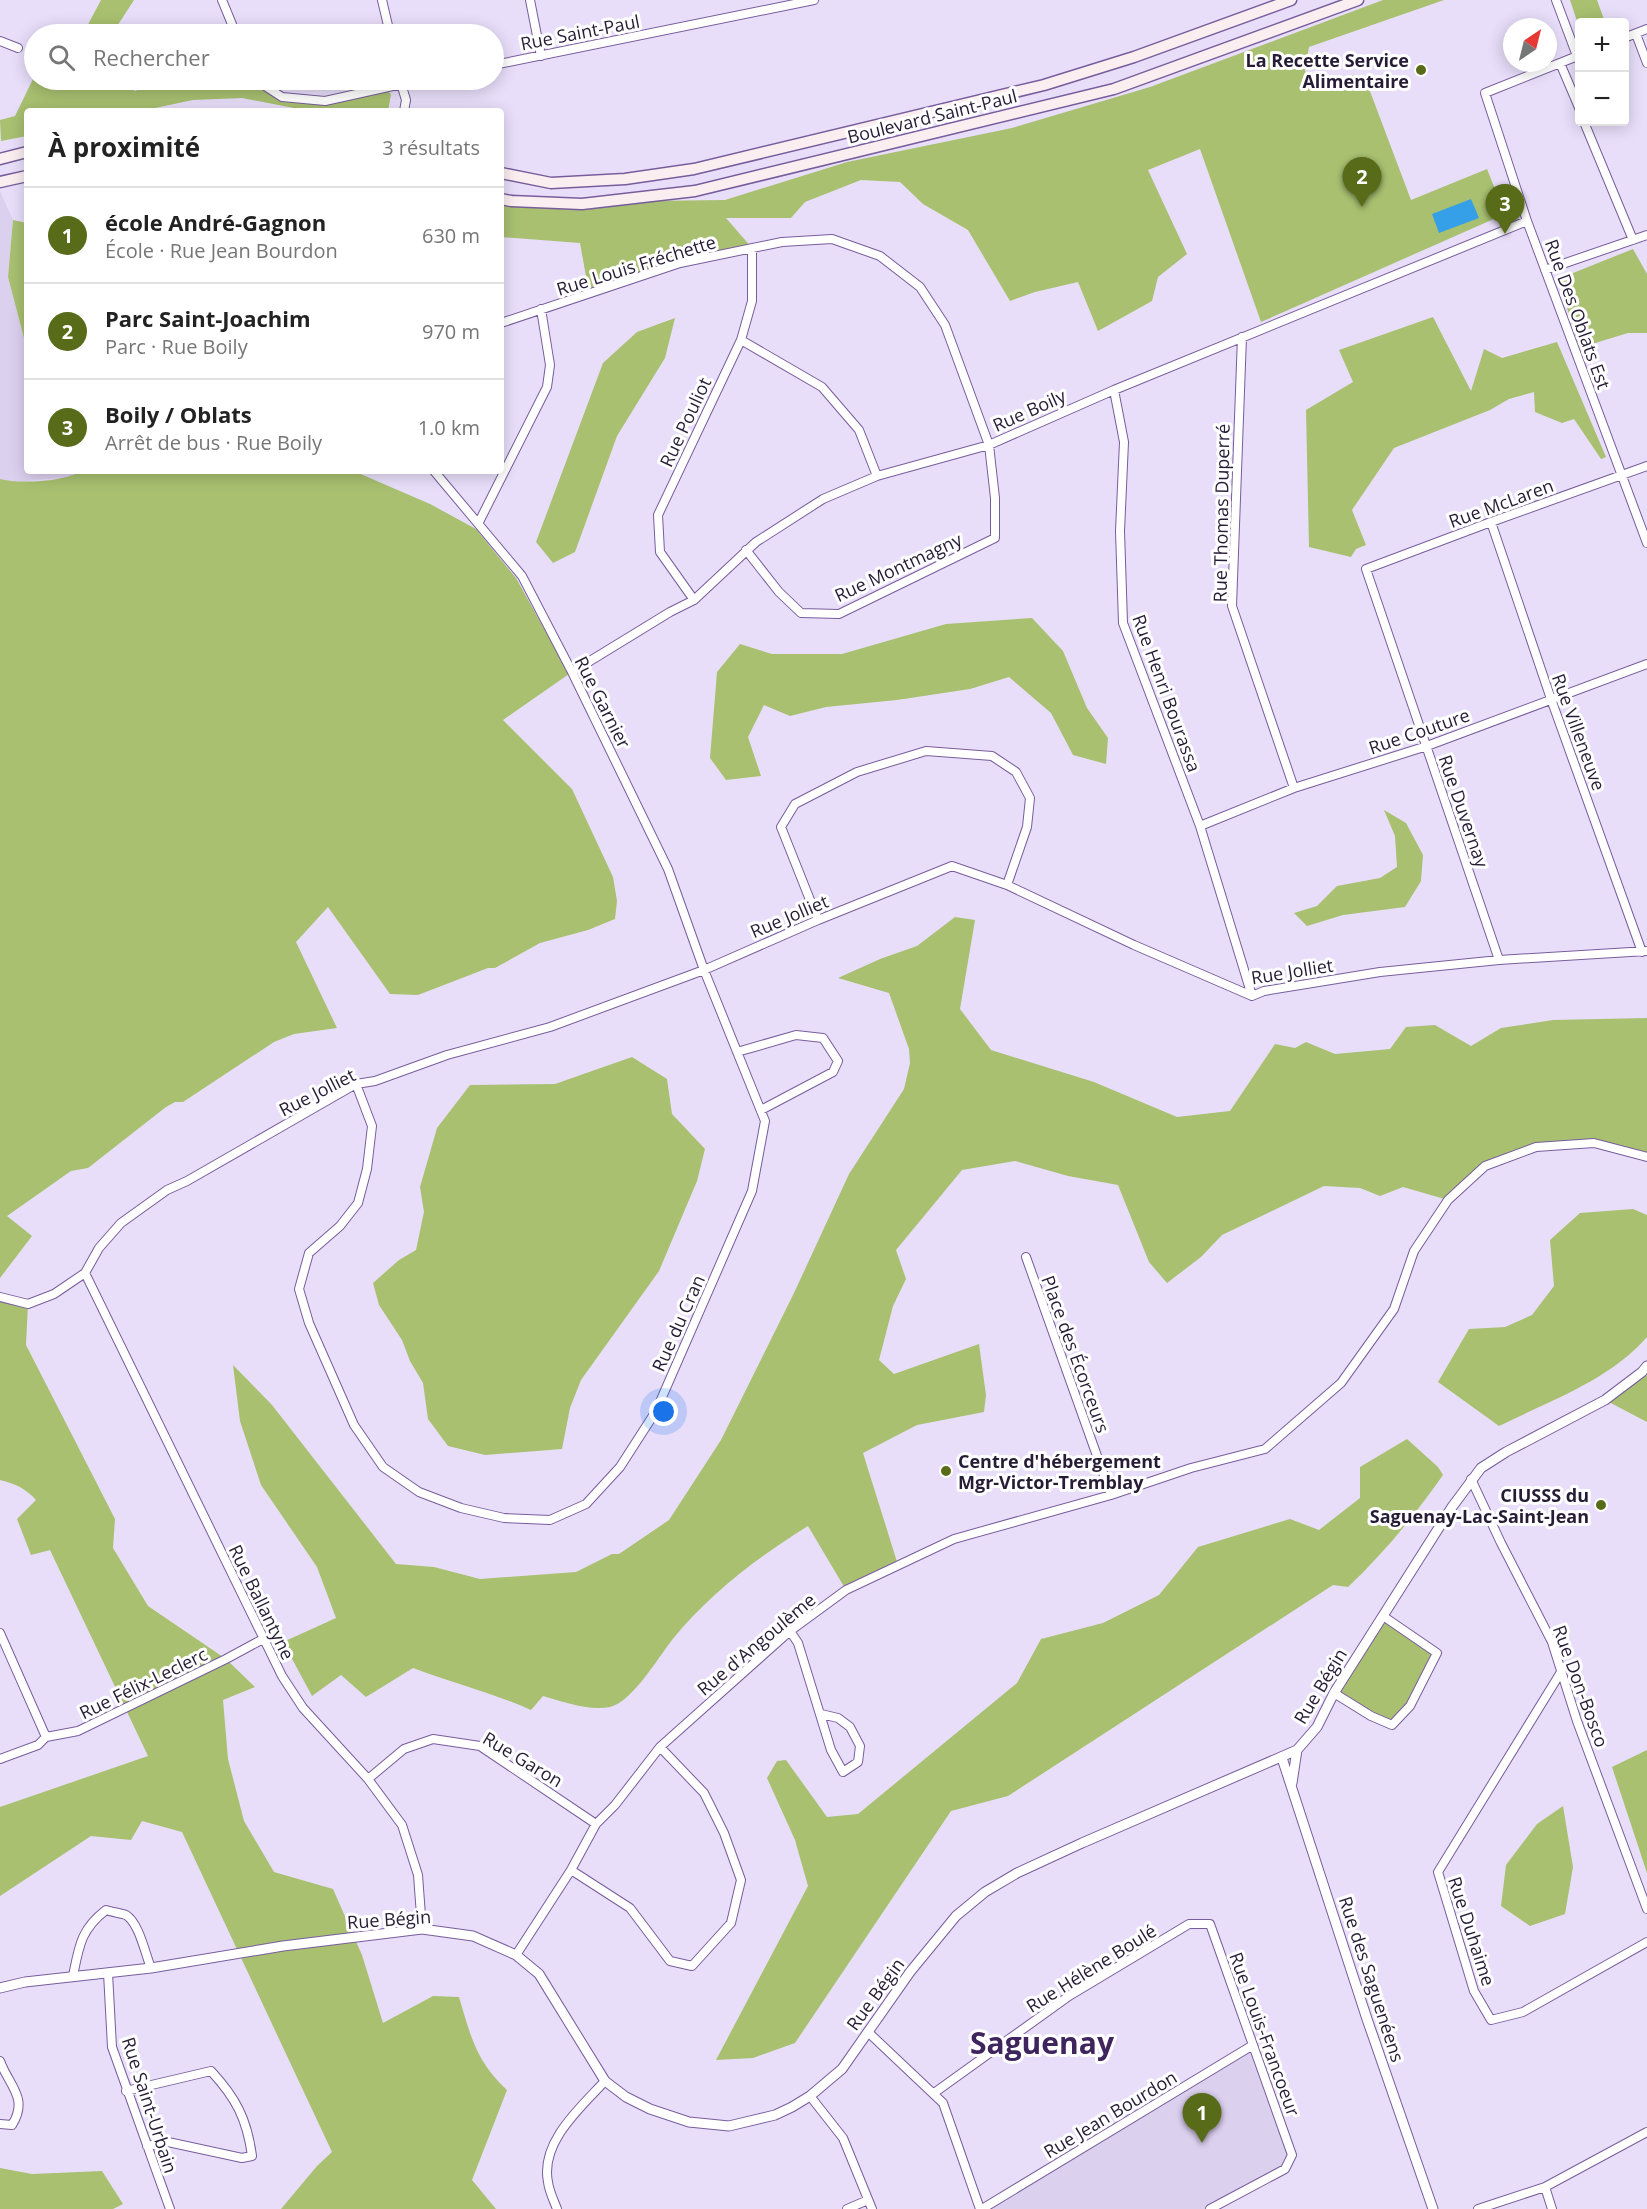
<!DOCTYPE html>
<html lang="fr">
<head>
<meta charset="utf-8">
<style>
  body { margin:0; font-family:"Open Sans",sans-serif; background:#f2f2f2; color:#222 }
  .controls { position:absolute; right:18px; top:18px; display:grid; overflow:hidden; border-radius:6px; box-shadow:0 3px 15px #0003 }
  .controls button { width:54px; height:54px; display:grid; place-items:center; padding:0; border:0; border-bottom:2px solid #e0e0e0; background:#fff; color:#222; font:30px sans-serif }
  .compass { position:absolute; left:1503px; top:18px; width:54px; height:54px; border-radius:50%; background:#fff; box-shadow:0 3px 15px #0003; rotate:35deg }
  .you { position:absolute; left:664px; top:1412px; width:21px; height:21px; margin:-15px; border:4px solid #fff; border-radius:50%; background:#1a73e8; box-shadow:0 0 0 9px #1a73e833 }
  .badge { display:grid; place-items:center; width:39px; height:39px; border-radius:50%; background:#576b19; color:#fff; font-size:20px; font-weight:700 }
  .pin { position:absolute; translate:-50% -50px; filter:drop-shadow(0 2px 3px #0008) }
  .pin::after { content:''; position:absolute; top:32px; width:21px; height:18px; background:inherit; clip-path:polygon(0 0,100% 0,50% 100%) }
  .list { margin:0; padding:0; list-style:none }
  h2 { display:flex; justify-content:space-between; align-items:center; height:78px; margin:0; padding:0 24px; font-size:26px }
  h2 small { font-size:20px; font-weight:400; color:#767676 }
  .list li { display:grid; grid-template-columns:39px 1fr auto; gap:18px; align-items:center; box-sizing:border-box; height:96px; padding:0 24px; border-top:2px solid #e0e0e0 }
  .list b { display:block; font-size:22px; white-space:nowrap }
  .list p { margin:0; font-size:20px; white-space:nowrap; color:#767676 }
  .list em { font-size:20px; font-style:normal; color:#767676 }
  .icon { flex:none; width:33px; height:33px; fill:none; stroke:currentColor; stroke-width:2; stroke-linecap:round; stroke-linejoin:round }
  .map { position:relative; flex:none; width:1647px; height:2209px; overflow:hidden }
  .search { position:absolute; background:#fff; box-shadow:0 3px 15px #0003; left:24px; top:24px; width:480px; height:66px; display:flex; align-items:center; gap:15px; box-sizing:border-box; padding:0 21px; border-radius:33px; color:#767676; font-size:22px }
  .panel { position:absolute; background:#fff; box-shadow:0 3px 15px #0003; left:24px; top:108px; width:480px; height:366px; border-radius:6px }
  .map>svg:first-child { display:block }
</style>
</head>
<body>
<div class="map">
<svg width="1647" height="2209" viewBox="0 0 1647 2209">
  <rect width="100%" height="100%" fill="#e8defa"/>
  <path fill="#dcd0ef" d="M0,191L13,220L8,277L24,338L27,341V471H81L72,477L12,482L0,479Z
    M1254,2042L1291,2159L1281,2167L1205,2209H981Z"/>
  <path fill="#a8c070" d="M101,0H134L112,34H83Z
    M1383,0H1444L1309,47L1305,70L1313,91L1354,75L1375,79L1368,86L1411,200L1487,169L1505,214L1261,322L1200,149L1148,170L1187,254L1158,277L1152,301L1098,331L1078,282L1035,292L1010,301L968,230L923,204L900,182L861,180L805,202L791,218H726L752,248L589,293L580,243L501,237V201L559,207H604L644,201L725,200L847,162L1012,128L1150,87Z
    M1570,0H1597L1605,22H1580L1579,27Z
    M34,77V80H46L62,87L65,80H117L135,91L165,80H256L283,97L325,101L384,88L391,94L388,111H309L242,98L193,100L141,111H27V136L1,141L0,120L15,116Z
    M13,220L27,223V341L24,338L8,277Z
    M1633,249L1647,274V333H1628L1579,348L1562,291L1563,277Z
    M1433,317L1471,391L1484,349L1502,358L1557,342L1606,457L1601,459L1574,419L1562,423L1535,412L1534,392L1509,399L1490,410L1394,448L1352,510L1366,545L1356,549L1351,557L1309,547L1306,410L1353,382L1339,350Z
    M675,318L665,358L617,436L575,552L553,563L536,542L603,363L637,332Z
    M81,471L356,472L430,504L476,529L516,578L569,674L503,720L572,789L613,877L617,901L615,919L588,930L540,943L495,968H488L418,995L390,994L328,907L296,942L337,1028L294,1034L274,1042L183,1102H175L166,1107L88,1168L71,1171L7,1216L32,1236L0,1278V479C19,484 64,482 81,471Z
    M1032,618L1063,651L1087,708L1108,738L1106,764L1073,755L1051,713L1009,677L970,689L897,700L826,707L790,716L764,705L748,737L761,776L726,780L710,758L717,672L740,644L772,654H842L946,624Z
    M1384,810L1406,823L1423,855L1421,881L1405,907L1343,915L1307,926L1294,913L1317,906L1337,886L1380,878L1397,867L1395,836Z
    M955,917L975,920L960,1009L991,1050L1094,1082L1177,1117L1230,1111L1275,1044L1295,1048L1306,1042L1335,1054L1390,1049L1406,1027L1435,1025L1471,1046L1501,1028L1553,1020L1647,1018V1157L1594,1143L1536,1147L1485,1166L1448,1200L1403,1187L1380,1196L1360,1188L1324,1186L1222,1235L1201,1257L1167,1283L1149,1262L1118,1185L1068,1176L1015,1161L962,1170L896,1250L906,1279L893,1306L879,1360L894,1374L979,1344L986,1395L984,1412L917,1425L863,1453L898,1565L846,1590L808,1526C758,1557 709,1594 672,1640C658,1658 632,1702 610,1707C588,1711 564,1702 543,1696L531,1710C493,1693 453,1683 413,1668L366,1697L341,1675L312,1696L283,1642L336,1618L317,1567L261,1485L240,1421L233,1365L272,1405L396,1564L434,1567L480,1579L576,1572L612,1554H619L669,1520L721,1440L794,1293L849,1174L904,1089L910,1063L909,1049L889,993L838,978L880,959L917,946Z
    M632,1057L667,1079L672,1114L705,1149L697,1181L659,1271L581,1380L570,1408L562,1449L485,1455L448,1446L428,1419L423,1383L410,1361L402,1340L379,1305L373,1283L399,1260L416,1250L424,1212L420,1187L437,1128L470,1085L555,1084Z
    M1633,1209L1647,1215V1337C1610,1380 1549,1401 1499,1426L1438,1382L1469,1329L1505,1327L1532,1315L1554,1286L1550,1240L1580,1213Z
    M0,1297L28,1304L26,1345L115,1519L113,1548L148,1606L226,1659L255,1687L223,1700L228,1759L244,1821L274,1872L333,1889L362,1955L383,2023L433,1996L459,1997C471,2037 476,2061 507,2090L472,2180L496,2209H281L317,2166L332,2152L182,1832L142,1821L131,1840L91,1836L0,1896V1807L148,1756L50,1550L31,1555L17,1519L36,1500C25,1488 16,1484 0,1480Z
    M1647,1366V1422L1605,1400Z
    M1407,1439L1438,1467L1443,1475C1415,1515 1384,1553 1348,1587L1333,1585L1008,1796L951,1811L795,2043L753,2058L716,2060L808,1886L795,1840L767,1778L777,1761L786,1760L827,1817L858,1814L1017,1683L1041,1639L1103,1623L1159,1595L1198,1547L1290,1519L1319,1530L1360,1498V1467Z
    M1383,1616L1437,1653L1410,1706L1392,1725L1334,1693Z
    M1647,1750V1873L1612,1767Z
    M1563,1806L1573,1867L1565,1914L1530,1926L1501,1906L1506,1865L1537,1824Z
    M0,2168L32,2174L102,2171L123,2204L113,2209H0Z"/>
  <path fill="#35a0e7" d="M1471,199L1479,218L1439,233L1432,214Z"/>
  <g fill="none" stroke-linecap="round" stroke-linejoin="round">
    <g stroke="#785d9c" stroke-width="10">
      <path id="minor" d="M222,0L236,34
        M382,0L390,34
        M530,0L541,56
        M1556,0L1577,56
        M1636,34L1647,63
        M1624,38L1647,29
        M0,41L18,48
        M1580,55L1485,93L1527,221L1647,543
        M1560,63L1580,110
        M494,65L814,0
        M256,80L282,97L325,101L420,80
        M400,80L406,100L404,111
        M1584,122L1633,240
        M1545,270L1647,235
        M501,323L680,263L782,242L832,239L880,256L920,287L945,325L989,445L995,498V538L839,614L801,613L779,592L746,550
        M1242,337L1232,606L1294,788
        M741,340L822,387L859,430L877,476
        M1114,390L1124,442L1120,531L1123,623L1200,826L1252,996
        M479,522L547,387L550,365L541,309
        M1491,522L1551,699L1642,952
        M694,600L660,552L658,515L741,340L752,301V248
        M572,672L670,612L694,600L756,542L823,499L877,476L989,445L1114,390L1527,221
        M1200,826L1294,788L1427,746L1647,664
        M818,920L781,827L795,804L857,772L926,751L992,756L1016,772L1030,798L1027,827L1007,885
        M1499,960L1366,569L1491,522L1647,466
        M737,1052L796,1035L823,1038L838,1061L833,1072L761,1110
        M356,1084L372,1126L367,1169L358,1203L340,1226L309,1253L299,1289L309,1323L354,1425L383,1467L419,1492L461,1508L504,1518L550,1520L586,1504L620,1467L656,1411L752,1191L765,1121L704,970L668,869L572,672L522,576L434,471
        M1026,1257L1111,1495
        M85,1273L282,1676L303,1708L368,1779L402,1825L418,1875L422,1929
        M0,1297L28,1304L54,1294L85,1273L99,1248L121,1223L167,1190L187,1181L356,1084L375,1081L447,1055L550,1027L704,970L818,920L952,866L1007,885L1134,945L1252,996L1264,991L1380,972L1499,960L1647,951
        M1471,1479L1501,1543L1552,1642L1577,1721L1647,1909
        M790,1631L798,1643L831,1750L843,1772L858,1762L860,1746L850,1727L838,1718L821,1714
        M0,1633L46,1737
        M1561,1672L1438,1872L1474,1991L1491,2020L1523,2012L1647,1942
        M1334,1693L1371,1716L1392,1725L1410,1706L1437,1653L1383,1616
        M0,1759L38,1745L46,1737L78,1731L226,1659L263,1639
        M368,1779L404,1749L433,1739L480,1746L596,1824
        M571,1870L630,1908L670,1961L692,1966L731,1923L741,1880L724,1833L704,1793L660,1747
        M516,1955L571,1870L596,1824L615,1805L660,1747L790,1631L846,1590L954,1539L1111,1495L1191,1468L1265,1449L1341,1383L1394,1309L1414,1251L1448,1200L1485,1166L1536,1147L1594,1143L1647,1157
        M108,1973L112,2047L170,2209
        M73,1976C79,1946 81,1929 106,1910C112,1912 120,1913 126,1915C139,1923 145,1953 151,1968
        M868,2032L943,2103L980,2209
        M0,2061C9,2086 29,2098 12,2125L0,2124
        M126,2091L211,2071C236,2098 247,2119 252,2156L242,2158L168,2142L147,2146
        M934,2093L1069,1996L1189,1924H1210L1292,2155L1285,2169L1210,2209
        M810,2096L843,2138L872,2209
        M1545,2187L1552,2209
        M557,2209C554,2201 549,2191 548,2182C540,2142 581,2107 605,2081
        M847,2209L868,2200
        M982,2209L1253,2045
        M1478,2209L1545,2187L1647,2132"/>
    </g>
    <g stroke="#785d9c" stroke-width="11">
      <path id="tertiary" d="M1282,1758L1367,2019L1433,2209
        M1292,1783L1297,1750
        M0,1988L25,1982L151,1968L283,1946L422,1929L473,1936L516,1955L539,1974L605,2081L626,2097L650,2109L689,2122L729,2126L775,2115L792,2107L810,2096L842,2069L910,1972L956,1916L985,1892L1017,1873L1082,1843L1297,1750L1317,1727L1334,1693L1452,1507L1481,1468L1506,1452L1605,1400L1642,1372L1647,1366"/>
    </g>
    <g stroke="#785d9c" stroke-width="13">
      <path id="secondary" d="M0,159L27,152
        M501,173L551,183L625,179L694,169L1044,85L1134,57L1291,0
        M0,182L27,176
        M501,199L511,201L582,204L695,191L1114,89L1358,0"/>
    </g>
    <use href="#minor" stroke="#fff" stroke-width="8"/>
    <use href="#tertiary" stroke="#fff" stroke-width="9"/>
    <use href="#secondary" stroke="#fbeef1" stroke-width="10"/>
  </g>
  <g fill="#576b19" stroke="#fff" stroke-width="2">
    <circle cx="1421" cy="70" r="6"/>
    <circle cx="946" cy="1471" r="6"/>
    <circle cx="1601" cy="1505" r="6"/>
  </g>
  <g text-anchor="middle" dominant-baseline="central" stroke-width="6" stroke-linejoin="round" paint-order="stroke">
    <g font-size="18" fill="#271c36" stroke="#fff">
      <text transform="translate(580 32) rotate(-11)">Rue Saint-Paul</text>
      <text transform="translate(932 116) rotate(-14)">Boulevard Saint-Paul</text>
      <text transform="translate(636 265) rotate(-17)">Rue Louis Fréchette</text>
      <text transform="translate(1578 314) rotate(70)">Rue Des Oblats Est</text>
      <text transform="translate(1029 410) rotate(-24)">Rue Boily</text>
      <text transform="translate(685 422) rotate(-65)">Rue Pouliot</text>
      <text transform="translate(1501 503) rotate(-20)">Rue McLaren</text>
      <text transform="translate(1221 513) rotate(-89)">Rue Thomas Duperré</text>
      <text transform="translate(898 567) rotate(-25)">Rue Montmagny</text>
      <text transform="translate(1167 693) rotate(70)">Rue Henri Bourassa</text>
      <text transform="translate(603 702) rotate(63)">Rue Garnier</text>
      <text transform="translate(1419 731) rotate(-19)">Rue Couture</text>
      <text transform="translate(1579 732) rotate(70)">Rue Villeneuve</text>
      <text transform="translate(1464 811) rotate(71)">Rue Duvernay</text>
      <text transform="translate(789 916) rotate(-23)">Rue Jolliet</text>
      <text transform="translate(1292 971) rotate(-9)">Rue Jolliet</text>
      <text transform="translate(317 1092) rotate(-27)">Rue Jolliet</text>
      <text transform="translate(678 1323) rotate(-66)">Rue du Cran</text>
      <text transform="translate(1076 1354) rotate(70)">Place des Écorceurs</text>
      <text transform="translate(262 1602) rotate(64)">Rue Ballantyne</text>
      <text transform="translate(756 1644) rotate(-40)">Rue d'Angoulème</text>
      <text transform="translate(143 1683) rotate(-26)">Rue Félix-Leclerc</text>
      <text transform="translate(1320 1686) rotate(-59)">Rue Bégin</text>
      <text transform="translate(1581 1686) rotate(70)">Rue Don-Bosco</text>
      <text transform="translate(523 1759) rotate(31)">Rue Garon</text>
      <text transform="translate(389 1919) rotate(-4)">Rue Bégin</text>
      <text transform="translate(1472 1931) rotate(72)">Rue Duhaime</text>
      <text transform="translate(1091 1968) rotate(-32)">Rue Hélène Boulé</text>
      <text transform="translate(1372 1979) rotate(72)">Rue des Saguenéens</text>
      <text transform="translate(875 1994) rotate(-54)">Rue Bégin</text>
      <text transform="translate(1265 2034) rotate(70)">Rue Louis-Francoeur</text>
      <text transform="translate(150 2105) rotate(72)">Rue Saint-Urbain</text>
      <text transform="translate(1110 2114) rotate(-31)">Rue Jean Bourdon</text>
    </g>
    <g font-size="18" font-weight="bold" fill="#271c36" stroke="#fff" text-anchor="end">
      <text x="1409" y="60">La Recette Service<tspan x="1409" dy="21">Alimentaire</tspan></text>
      <text x="958" y="1461" text-anchor="start">Centre d'hébergement<tspan x="958" dy="21">Mgr-Victor-Tremblay</tspan></text>
      <text x="1589" y="1495">CIUSSS du<tspan x="1589" dy="21">Saguenay-Lac-Saint-Jean</tspan></text>
    </g>
    <g font-size="30" font-weight="bold" fill="#3f255e" stroke="#fff">
      <text x="1042" y="2042">Saguenay</text>
    </g>
  </g>
</svg>
<div class="controls">
<button>+</button>
<button>−</button>
</div>
<svg class="compass" viewBox="-18 -18 36 36"><path d="M0-13l5 13h-10z" fill="#e53935"/><path d="M0 13l5-13h-10z" fill="#767676"/></svg>
<div class="you"></div>
<div class="pin badge" style="left:1202px;top:2143px">1</div>
<div class="pin badge" style="left:1362px;top:207px">2</div>
<div class="pin badge" style="left:1505px;top:234px">3</div>
<div class="search"><svg class="icon" aria-label="search" viewBox="0 0 24 24"><circle cx="10" cy="10" r="6"/><path d="M15 15l6 6"/></svg>Rechercher</div>
<section class="panel">
<h2>À proximité<small>3 résultats</small></h2>
<ul class="list">
<li><span class="badge">1</span><div><b>école André-Gagnon</b><p>École · Rue Jean Bourdon</p></div><em>630 m</em></li>
<li><span class="badge">2</span><div><b>Parc Saint-Joachim</b><p>Parc · Rue Boily</p></div><em>970 m</em></li>
<li><span class="badge">3</span><div><b>Boily / Oblats</b><p>Arrêt de bus · Rue Boily</p></div><em>1.0 km</em></li>
</ul>
</section>
</div>
</body>
</html>
